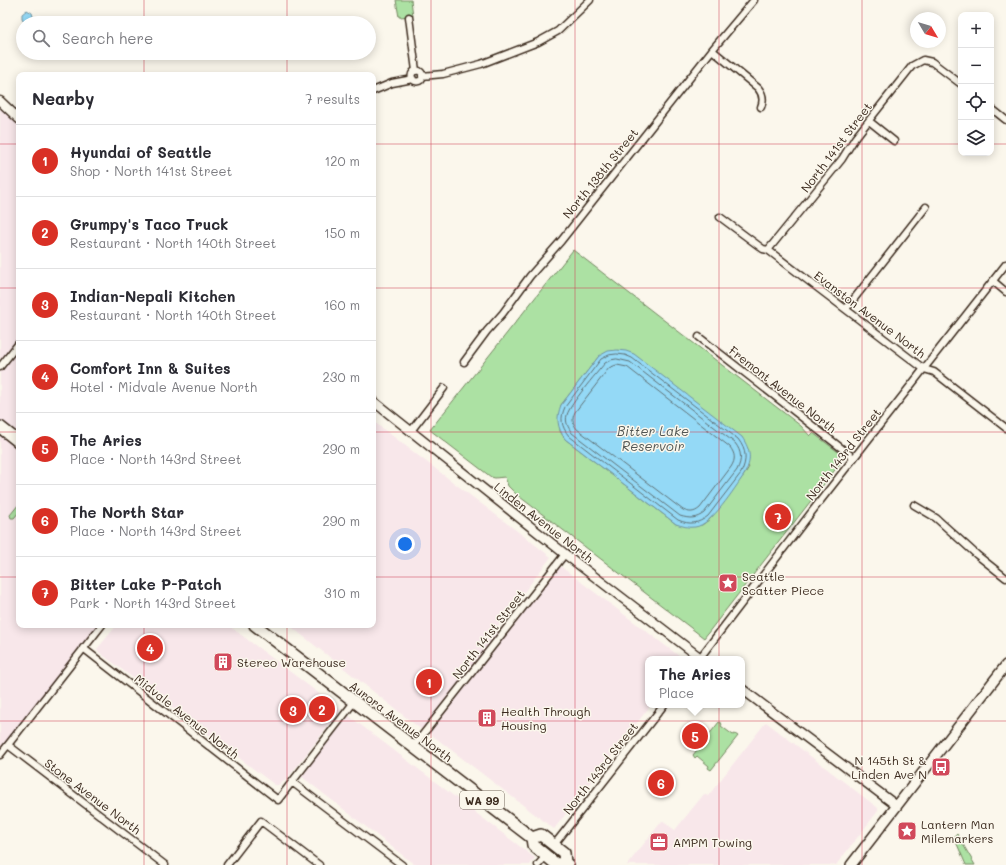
<!DOCTYPE html>
<html lang="en">
<head>
<meta charset="utf-8">
<style>
  body { margin:0; font-family:Mali,sans-serif; background:#f7f7f7; color:#2b2b33 }
  .controls { position:absolute; right:12px; top:12px; display:grid; overflow:hidden; border-radius:8px; box-shadow:0 2px 10px #0003 }
  .controls button { width:36px; height:36px; display:grid; place-items:center; padding:0; border:0; border-bottom:1px solid #e1e1e2; background:#fff; color:#2b2b33; font:20px sans-serif }
  .compass { position:absolute; left:910px; top:12px; width:36px; height:36px; border-radius:50%; background:#fff; box-shadow:0 2px 10px #0003; rotate:128deg }
  .you { position:absolute; left:405px; top:544px; width:14px; height:14px; margin:-10px; border:3px solid #fff; border-radius:50%; background:#1a73e8; box-shadow:0 0 0 6px #1a73e833 }
  .badge { display:grid; place-items:center; width:26px; height:26px; border-radius:50%; background:#d93025; color:#fff; font-size:13px; font-weight:700 }
  .pin { position:absolute; translate:-50% -50%; border:2px solid #fff; box-shadow:0 1px 4px #0006 }
  .popup { position:absolute; left:645px; top:656px; width:100px; height:52px; box-sizing:border-box; display:grid; place-content:center; border-radius:8px; background:#fff; filter:drop-shadow(0 1px 3px #0005); font-size:13px; white-space:nowrap; color:#7c7c81 }
  .popup b { font-size:15px; color:#2b2b33 }
  .popup::after { content:''; position:absolute; left:50%; top:100%; margin-left:-8px; border:8px solid transparent; border-top-color:#fff }
  .list { margin:0; padding:0; list-style:none }
  h2 { display:flex; justify-content:space-between; align-items:center; height:52px; margin:0; padding:0 16px; font-size:17px }
  h2 small { font-size:13px; font-weight:400; color:#7c7c81 }
  .list li { display:grid; grid-template-columns:26px 1fr auto; gap:12px; align-items:center; box-sizing:border-box; height:72px; padding:0 16px; border-top:1px solid #e1e1e2 }
  .list b { display:block; font-size:15px; white-space:nowrap }
  .list p { margin:0; font-size:13px; white-space:nowrap; color:#7c7c81 }
  .list em { font-size:13px; font-style:normal; color:#7c7c81 }
  .icon { flex:none; width:22px; height:22px; fill:none; stroke:currentColor; stroke-width:2; stroke-linecap:round; stroke-linejoin:round }
  .map { position:relative; flex:none; width:1006px; height:865px; overflow:hidden }
  .search { position:absolute; background:#fff; box-shadow:0 2px 10px #0003; left:16px; top:16px; width:360px; height:44px; display:flex; align-items:center; gap:10px; box-sizing:border-box; padding:0 14px; border-radius:22px; color:#7c7c81; font-size:15px }
  .panel { position:absolute; background:#fff; box-shadow:0 2px 10px #0003; left:16px; top:72px; width:360px; height:556px; border-radius:8px }
  .map>svg:first-child { display:block }
</style>
</head>
<body>
<div class="map">
<svg width="1006" height="865" viewBox="0 0 1006 865">
  <rect width="100%" height="100%" fill="#fbf7ec"/>
  <filter id="ink" filterUnits="userSpaceOnUse"><feTurbulence type="fractalNoise" baseFrequency=".025" numOctaves="2"/><feDisplacementMap in="SourceGraphic" scale="8" xChannelSelector="R" yChannelSelector="G"/><feConvolveMatrix kernelMatrix="1 2 1 2 8 2 1 2 1" color-interpolation-filters="sRGB"/></filter>
  <g filter="url(#ink)">
    <path fill="#f8e7ea" d="M0,101L19,119V625H100L0,755Z
      M373,421L551,557L495,630L498,633L422,730L289,625H373Z
      M560,566L683,659H648V705H651L554,829L428,732Z
      M117,625H228L341,710L286,780L278,785H275L100,653L97,649Z
      M349,716L535,858L530,865H415L301,776Z
      M766,722L878,808V811L836,865H627L662,821L675,830L704,794L708,796Z"/>
    <path fill="#ace1a3" stroke="#748660" fill-rule="evenodd" d="M396,0H411L413,16L399,17Z
      M573,250L801,426L810,436L813,433L845,457L704,638L516,494L508,486L505,477L495,478L491,477L430,430ZM599,356L749,467L744,475L710,519L702,525L676,524L565,439L560,431L561,405Z
      M19,504V512L14,518H11L10,515Z
      M719,722L722,724L721,726L733,735L735,734L738,736L711,770L708,768L709,766L697,756L695,758L693,755Z
      M957,834L975,865H966L954,837Z"/>
    <path fill="#94d9f6" stroke="#7093a0" d="M27,10L32,13L35,23L24,22L22,18V14Z
      M617,350L626,351L634,354L742,437C751,451 752,460 744,475C734,489 712,525 695,527C688,528 682,526 676,524L565,439C557,427 556,418 561,405L599,356L608,351Z"/>
    <g fill="none" stroke-linecap="round" stroke-linejoin="round">
      <path stroke="#5f7074" stroke-width="1" d="M617,354L625,355L632,358L738,439C747,451 747,460 741,473L708,516C698,524 690,525 678,520L569,436C561,426 560,418 565,407L601,359L609,355Z
        M617,359L630,362L735,443C742,452 742,460 737,470L704,513C696,519 690,519 680,516L572,433C568,427 565,422 567,415C570,404 596,374 605,363L611,360Z
        M617,365L627,367L730,447C735,454 736,459 731,467L700,508C694,513 690,513 683,510L577,429C572,423 572,418 575,412L609,368Z"/>
      <g stroke="#3b2a1e" stroke-width="9">
        <path id="minor" d="M409,17L416,71
          M712,50L758,88C763,94 764,100 761,107
          M411.5 76a5.5 5.5 0 1 1 11 0a5.5 5.5 0 1 1-11 0Z
          M422,76L443,74L481,64L538,42L558,31L590,0
          M373,91L392,83L413,79
          M991,108L1006,120
          M869,121L894,141
          M720,217L763,249L768,250L924,369L934,372L1006,428
          M768,250L842,159L855,138L912,66L923,60L932,62L961,84
          M993,281L1006,292
          M846,309L926,207
          M699,337L854,458
          M464,362L487,331L503,313L530,276L561,241L712,50L754,0
          M0,367L19,343
          M411,431L444,388
          M914,505L936,518L977,555L1006,578
          M83,648L278,800L354,702
          M699,659L817,505L1006,264
          M8,745L165,865
          M413,747L565,554
          M0,755L102,625
          M292,782L402,865
          M554,845L664,705
          M227,865L261,821L319,865
          M538,865L546,856"/>
      </g>
      <g stroke="#3b2a1e" stroke-width="11">
        <path id="tertiary" d="M0,101L19,119
          M373,401L565,554L702,659
          M742,689L897,806"/>
      </g>
      <g stroke="#3b2a1e" stroke-width="12">
        <path id="secondary" d="M851,865L1006,665"/>
      </g>
      <g stroke="#3b2a1e" stroke-width="14">
        <path id="trunk" d="M0,427L19,442
          M255,625L532,838L533,845L556,864L565,863L568,865
          M532,838L541,835L564,853L565,863"/>
      </g>
      <use href="#minor" stroke="#fbf7ec" stroke-width="6"/>
      <use href="#tertiary" stroke="#fbf7ec" stroke-width="8"/>
      <use href="#secondary" stroke="#fbf7ec" stroke-width="9"/>
      <use href="#trunk" stroke="#fbf7ec" stroke-width="11"/>
    </g>
  </g>
  <path fill="none" stroke="#d1495b" stroke-width="1" stroke-opacity="0.55" d="M144,0V23M287,0V23M431,0V865M575,0V865M719,0V865M862,0V865M144,53V75M287,53V75M0,144H19M373,144H961M991,144H1006M0,288H19M373,288H1006M0,432H19M373,432H1006M0,577H19M373,577H1006M144,625V865M287,625V865M0,721H1006"/>
  <defs>
    <g id="sight-square" transform="scale(1)"><rect x="-9" y="-9" width="18" height="18" rx="4" fill="#d1495b" stroke="#fbf7ec"/><path d="M0-6L1.8-2.2L6-1.7L2.9 1.2L3.7 5.4L0 3.3L-3.7 5.4L-2.9 1.2L-6-1.7L-1.8-2.2Z" fill="#fff"/></g>
    <g id="building-square" transform="scale(1)"><rect x="-9" y="-9" width="18" height="18" rx="4" fill="#d1495b" stroke="#fbf7ec"/><path d="M-4-6H4V6H1V3H-1V6H-4ZM-2.5-4.3h1.7v1.8h-1.7ZM.8-4.3h1.7v1.8H.8ZM-2.5-1h1.7V.8h-1.7ZM.8-1h1.7V.8H.8Z" fill="#fff"/></g>
    <g id="bus-square" transform="scale(1)"><rect x="-9" y="-9" width="18" height="18" rx="4" fill="#d1495b" stroke="#fbf7ec"/><path d="M-5-6H5V4H4V6H2V4H-2V6H-4V4H-5ZM-3.5-4V0h7V-4ZM-3.5 1.2v1.5H-2V1.2ZM2 1.2v1.5H3.5V1.2Z" fill="#fff"/></g>
    <g id="office-square" transform="scale(1)"><rect x="-9" y="-9" width="18" height="18" rx="4" fill="#d1495b" stroke="#fbf7ec"/><path d="M-6-3h4V-5.5h4V-3h4V5H-6ZM-1-4.5V-3h2v-1.5ZM-6 0V1H6V0Z" fill="#fff"/></g>
  </defs>
  <g fill-rule="evenodd">
    <use href="#sight-square" x="728" y="583"/>
    <use href="#building-square" x="223" y="662"/>
    <use href="#building-square" x="487" y="718"/>
    <use href="#bus-square" x="941" y="767"/>
    <use href="#sight-square" x="907" y="831"/>
    <use href="#office-square" x="659" y="842"/>
  </g>
  <g text-anchor="middle" dominant-baseline="central" stroke-width="3" stroke-linejoin="round" paint-order="stroke">
    <rect fill="#fbf7ec" stroke="#75685c" stroke-width="1" x="460" y="791" width="44" height="18" rx="3"/>
    <g font-size="11" font-weight="bold" fill="#3b2a1e">
      <text x="482" y="800">WA 99</text>
    </g>
    <g font-size="12" fill="#3b2a1e" stroke="#fbf7ec">
      <text transform="translate(836 147) rotate(-53)">North 141st Street</text>
      <text transform="translate(600 173) rotate(-51)">North 138th Street</text>
      <text transform="translate(870 314) rotate(37)">Evanston Avenue North</text>
      <text transform="translate(783 389) rotate(38)">Fremont Avenue North</text>
      <text transform="translate(843 454) rotate(-52)">North 143rd Street</text>
      <text transform="translate(544 522) rotate(38)">Linden Avenue North</text>
      <text transform="translate(488 634) rotate(-52)">North 141st Street</text>
      <text transform="translate(187 716) rotate(38)">Midvale Avenue North</text>
      <text transform="translate(401 721) rotate(37)">Aurora Avenue North</text>
      <text transform="translate(600 768) rotate(-52)">North 143rd Street</text>
      <text transform="translate(93 796) rotate(37)">Stone Avenue North</text>
    </g>
    <g font-size="12" fill="#3b2a1e" stroke="#fbf7ec" text-anchor="start">
      <text x="742" y="576">Seattle<tspan x="742" dy="14">Scatter Piece</tspan></text>
      <text x="237" y="662">Stereo Warehouse</text>
      <text x="501" y="711">Health Through<tspan x="501" dy="14">Housing</tspan></text>
      <text x="927" y="760" text-anchor="end">N 145th St &amp;<tspan x="927" dy="14">Linden Ave N</tspan></text>
      <text x="921" y="824">Lantern Man<tspan x="921" dy="14">Milemarkers</tspan></text>
      <text x="673" y="842">AMPM Towing</text>
    </g>
    <g font-size="13" font-style="italic" fill="#515654" stroke="#fbf7ec">
      <text x="653" y="430">Bitter Lake<tspan x="653" dy="15">Reservoir</tspan></text>
    </g>
  </g>
</svg>
<div class="controls">
<button>+</button>
<button>−</button>
<button><svg class="icon" aria-label="locate" viewBox="0 0 24 24"><circle cx="12" cy="12" r="6"/><path d="M12 2v4M12 18v4M2 12h4M18 12h4"/></svg></button>
<button><svg class="icon" aria-label="layers" viewBox="0 0 24 24"><path d="M12 4l9 5-9 5-9-5zM3 14l9 5 9-5"/></svg></button>
</div>
<svg class="compass" viewBox="-18 -18 36 36"><path d="M0-13l5 13h-10z" fill="#e53935"/><path d="M0 13l5-13h-10z" fill="#7c7c81"/></svg>
<div class="you"></div>
<div class="pin badge" style="left:429px;top:682px">1</div>
<div class="pin badge" style="left:322px;top:709px">2</div>
<div class="pin badge" style="left:293px;top:710px">3</div>
<div class="pin badge" style="left:150px;top:648px">4</div>
<div class="pin badge" style="left:695px;top:736px">5</div>
<div class="popup"><b>The Aries</b>Place</div>
<div class="pin badge" style="left:661px;top:783px">6</div>
<div class="pin badge" style="left:778px;top:517px">7</div>
<div class="search"><svg class="icon" aria-label="search" viewBox="0 0 24 24"><circle cx="10" cy="10" r="6"/><path d="M15 15l6 6"/></svg>Search here</div>
<section class="panel">
<h2>Nearby<small>7 results</small></h2>
<ul class="list">
<li><span class="badge">1</span><div><b>Hyundai of Seattle</b><p>Shop · North 141st Street</p></div><em>120 m</em></li>
<li><span class="badge">2</span><div><b>Grumpy's Taco Truck</b><p>Restaurant · North 140th Street</p></div><em>150 m</em></li>
<li><span class="badge">3</span><div><b>Indian-Nepali Kitchen</b><p>Restaurant · North 140th Street</p></div><em>160 m</em></li>
<li><span class="badge">4</span><div><b>Comfort Inn &amp; Suites</b><p>Hotel · Midvale Avenue North</p></div><em>230 m</em></li>
<li><span class="badge">5</span><div><b>The Aries</b><p>Place · North 143rd Street</p></div><em>290 m</em></li>
<li><span class="badge">6</span><div><b>The North Star</b><p>Place · North 143rd Street</p></div><em>290 m</em></li>
<li><span class="badge">7</span><div><b>Bitter Lake P-Patch</b><p>Park · North 143rd Street</p></div><em>310 m</em></li>
</ul>
</section>
</div>
</body>
</html>
